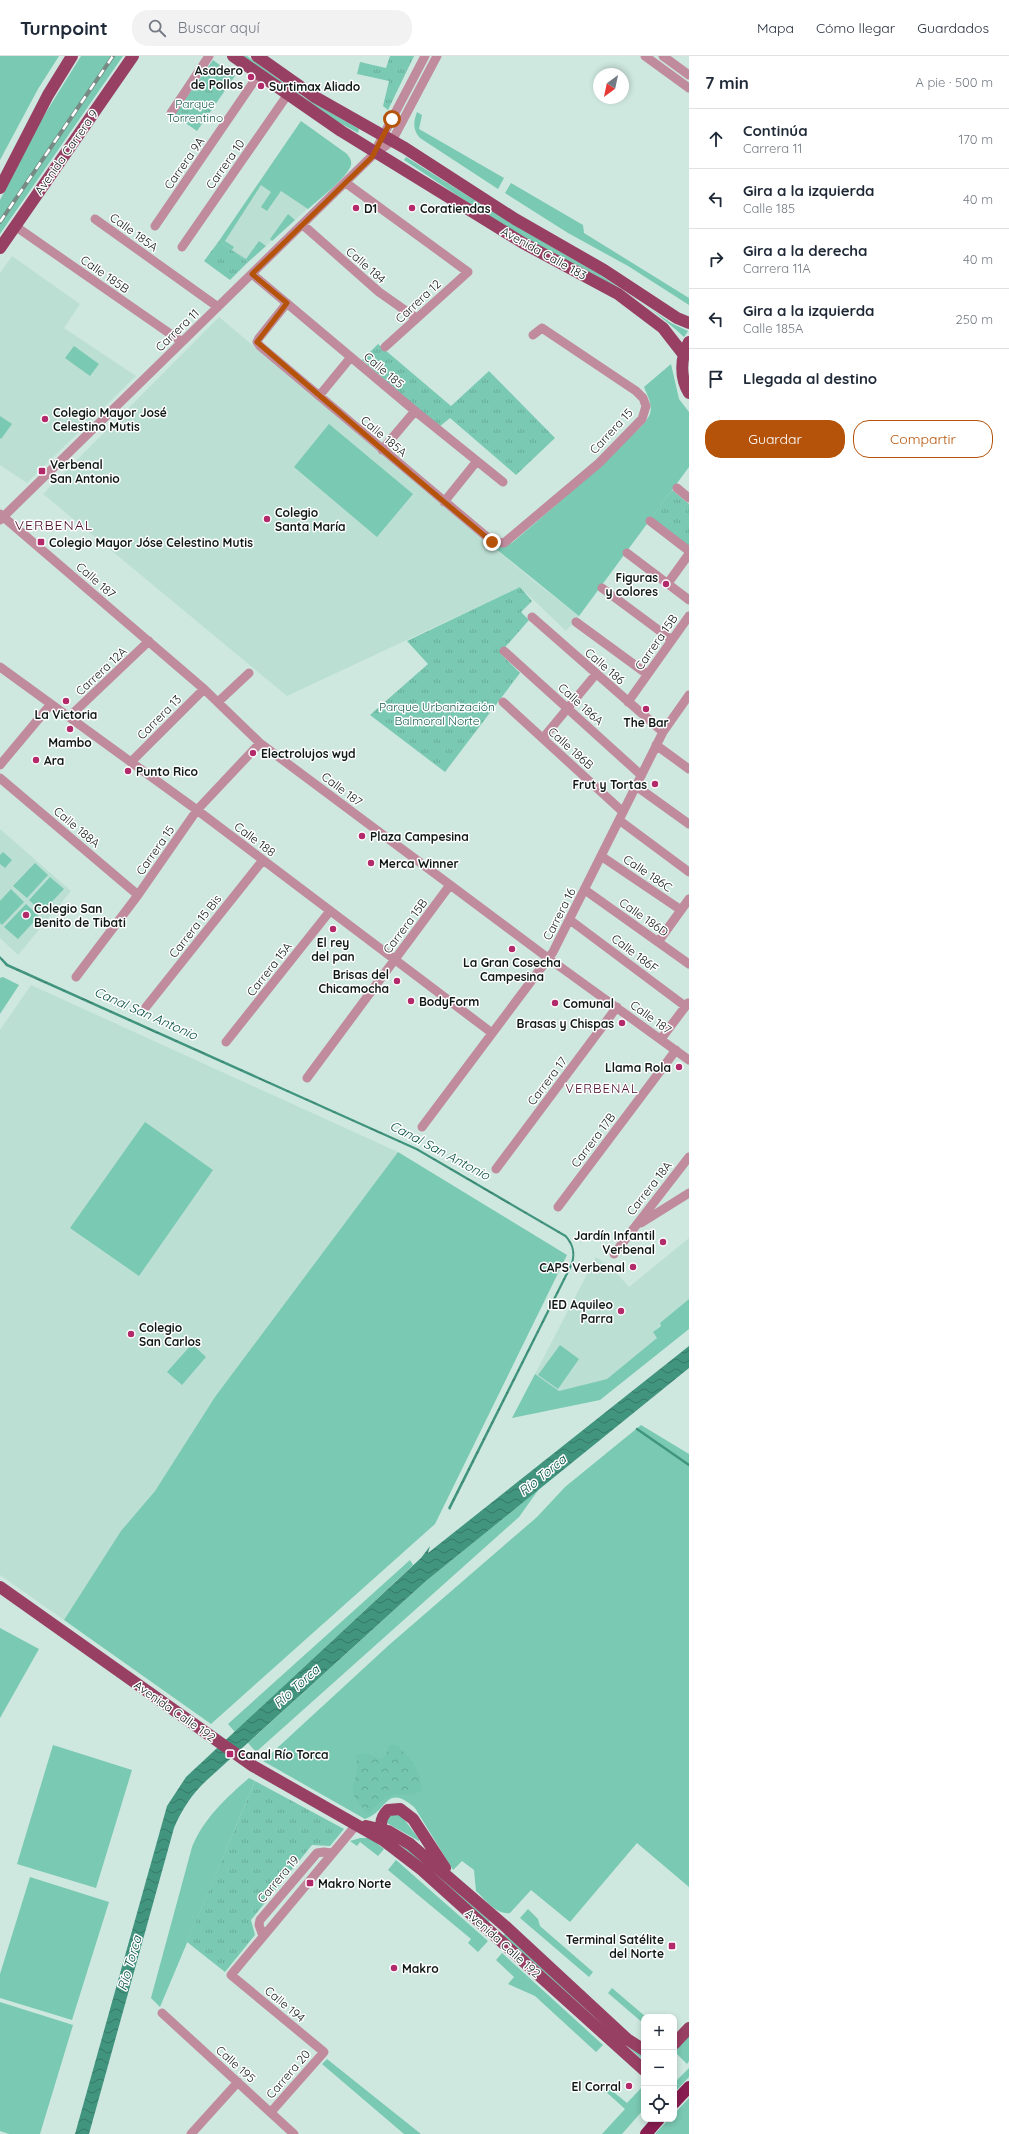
<!DOCTYPE html>
<html lang="es">
<head>
<meta charset="utf-8">
<style>
  body { margin:0; font-family:Quicksand,sans-serif; background:#f2f2f3; color:#1f2937 }
  .controls { position:absolute; right:12px; bottom:12px; display:grid; overflow:hidden; border-radius:8px; box-shadow:0 2px 6px #0003 }
  .controls button { width:36px; height:36px; display:grid; place-items:center; padding:0; border:0; border-bottom:1px solid #e0e1e3; background:#fff; color:#1f2937; font:20px sans-serif }
  .compass { position:absolute; left:593px; top:12px; width:36px; height:36px; border-radius:50%; background:#fff; box-shadow:0 2px 6px #0003; rotate:213deg }
  .stop { position:absolute; width:12px; height:12px; margin:-9px; border:3px solid #b45309; border-radius:50%; background:#fff }
  .stop.end { background:#b45309; border-color:#fff; box-shadow:0 1px 4px #0008 }
  .list { margin:0; padding:0; list-style:none }
  h2 { display:flex; justify-content:space-between; align-items:center; height:52px; margin:0; padding:0 16px; font-size:17px }
  h2 small { font-size:13px; font-weight:400; color:#747a83 }
  .list li { display:grid; grid-template-columns:26px 1fr auto; gap:12px; align-items:center; box-sizing:border-box; height:60px; padding:0 16px; border-top:1px solid #e0e1e3 }
  .list b { display:block; font-size:15px; white-space:nowrap }
  .list p { margin:0; font-size:13px; white-space:nowrap; color:#747a83 }
  .list em { font-size:13px; font-style:normal; color:#747a83 }
  .actions { display:flex; gap:8px; padding:12px 16px }
  .actions a { flex:1; padding:9px 0; border:1px solid #b45309; border-radius:16px; text-align:center; font-size:14px; color:#b45309 }
  .actions .main { background:#b45309; color:#fff }
  .icon { flex:none; width:22px; height:22px; fill:none; stroke:currentColor; stroke-width:2; stroke-linecap:round; stroke-linejoin:round }
  .map { position:relative; flex:none; width:689px; height:2078px; overflow:hidden }
  header { display:flex; align-items:center; gap:24px; box-sizing:border-box; height:56px; padding:0 20px; background:#fff; border-bottom:1px solid #e0e1e3 }
  header strong { font-size:19px }
  nav { display:flex; gap:22px; margin-inline-start:auto; font-size:14px }
  .search { width:280px; height:36px; background:#f2f2f3; display:flex; align-items:center; gap:10px; box-sizing:border-box; padding:0 14px; border-radius:16px; color:#747a83; font-size:15px }
  main { display:flex }
  aside { flex:1; background:#fff }
  .map>svg:first-child { display:block }
</style>
</head>
<body>
<header>
<strong>Turnpoint</strong>
<div class="search"><svg class="icon" aria-label="search" viewBox="0 0 24 24"><circle cx="10" cy="10" r="6"/><path d="M15 15l6 6"/></svg>Buscar aquí</div>
<nav><a>Mapa</a><a>Cómo llegar</a><a>Guardados</a></nav>
</header>
<main>
<div class="map">
<svg width="689" height="2078" viewBox="0 0 689 2078">
  <defs>
    <pattern id="forest-crowns" width="20" height="18" patternUnits="userSpaceOnUse"><rect width="20" height="18" fill="#74c6af"/><path d="M2 6a3 3 0 1 1 6 0M12 15a3 3 0 1 1 6 0" fill="none" stroke="#63aa96"/></pattern>
    <pattern id="park-tufts" width="24" height="20" patternUnits="userSpaceOnUse"><rect width="24" height="20" fill="#7ac9b2"/><path d="M3 7l-1-3M5 7V3M7 7l1-3M15 17l-1-3M17 17v-4M19 17l1-3" fill="none" stroke="#68ac98"/></pattern>
    <pattern id="water-waves" width="16" height="10" patternUnits="userSpaceOnUse"><rect width="16" height="10" fill="#41957f"/><path d="M0 5q4-4 8 0t8 0" fill="none" stroke="#357967"/></pattern>
  </defs>
  <rect width="100%" height="100%" fill="#cee8df"/>
  <path fill="#bcdfd4" d="M301,65L347,98L351,105V110L344,120L248,206L219,185Z
    M12,200L80,248L64,272L136,320L27,427L0,409V217Z
    M219,261L534,525L579,560L566,575L520,531L287,640L43,438Z
    M0,773L71,835L18,899L0,882Z
    M31,929L398,1096L310,1215L155,1435L121,1476L64,1564L0,1519V974Z
    M689,1182V1243L660,1267L661,1269L653,1276L658,1282L607,1323L559,1335L535,1318L596,1201L612,1212L629,1231Z"/>
  <path fill="#7ac9b2" d="M0,0H59L38,33L0,104Z
    M81,0H123L0,178V144L40,66Z
    M241,0H247L305,42L359,73L358,77L324,58Z
    M417,56L422,59L419,73L504,122L498,133L420,82C413,74 413,67 417,56Z
    M301,65L347,98C349,101 352,104 351,109C348,121 318,144 308,153L281,135L267,155L261,151L271,136L261,129L225,185L234,191L232,194L246,203L259,185L266,190L248,206L219,185Z
    M406,101L519,172L599,218L671,267L688,275L684,281C636,235 573,209 517,177C478,154 441,128 404,104Z
    M511,127L583,169L584,177L689,242V249L628,210L568,177L505,137Z
    M288,158L295,164L272,185L270,183Z
    M74,290L99,308L90,320L65,302Z
    M671,308L679,343L689,356V411L579,560L490,488L508,489L513,486C550,454 587,423 622,389C630,380 643,371 649,360C654,350 647,339 644,331Z
    M0,360L12,368L1,383L0,382Z
    M329,368L413,438L377,481L294,411Z
    M3,796L12,804L5,812L0,808V799Z
    M35,807L48,819L27,842L13,830Z
    M50,821L64,833L42,856L29,844Z
    M11,833L24,846L2,869L0,867V845Z
    M26,848L39,860L18,883L4,871Z
    M3,921L19,929L0,958V922Z
    M145,1066L213,1114L139,1220L70,1172Z
    M398,1096L567,1199L435,1468L211,1668L64,1564L121,1475L155,1435L215,1341Z
    M689,1243V1273L600,1344L512,1362L535,1318L559,1335L607,1323L657,1282L653,1276L661,1270L660,1267Z
    M192,1288L206,1301L182,1329L167,1316Z
    M560,1289L579,1303L558,1333L538,1319Z
    M641,1369L689,1398V1831L637,1787L570,1866L531,1834L510,1857C496,1859 485,1843 476,1835L474,1814L462,1805L453,1814L415,1752C385,1726 388,1756 365,1763L263,1705L389,1589L537,1461L565,1431Z
    M539,1433L519,1461L256,1696L248,1687L426,1525Z
    M410,1504L413,1509L235,1676L228,1668Z
    M0,1572L39,1593L0,1662Z
    M53,1689L132,1714L96,1832L17,1808Z
    M249,1722L255,1725L160,1951L151,1942L192,1791C204,1762 226,1742 249,1722Z
    M400,1758L419,1783V1785L387,1767L386,1760Z
    M360,1782H370L384,1793L378,1800L360,1786L357,1790L350,1785Z
    M401,1787L490,1865L488,1866L400,1789Z
    M396,1804L488,1885L478,1896L468,1887L471,1883L388,1814Z
    M30,1821L109,1846L72,1964L0,1942V1918Z
    M528,1853L538,1863L540,1870L593,1916L589,1921L520,1862Z
    M505,1878L644,1999V2005L503,1880Z
    M502,1897L603,1989L596,1996L535,1940L508,1928L514,1921L496,1904Z
    M612,1932L646,1961H644V1968L608,1937Z
    M0,1946L73,1969L40,2078H9L0,2075Z
    M689,1980V2005L687,2008L674,1995Z
    M327,2003L421,2078H404L322,2008Z
    M689,2012V2021L674,2037V2027Z
    M609,2028L613,2031L611,2034L627,2047L644,2029V2053L622,2078H602L625,2053L604,2034Z
    M689,2042V2078H655L669,2063H674V2058Z"/>
  <path fill="url(#forest-crowns)" d="M389,1689H397C409,1701 423,1716 421,1735C406,1743 403,1736 392,1739C383,1742 376,1751 368,1757C338,1729 363,1729 356,1700C365,1695 371,1699 380,1703L386,1700Z"/>
  <path fill="url(#park-tufts)" d="M390,0H414L388,54L383,50L389,25L357,18L360,6L386,12Z
    M213,4L235,20L197,75L174,59Z
    M219,185L248,206L230,224L204,205Z
    M378,288L451,350L489,315L555,382L516,419L450,362L439,371L362,304Z
    M672,434L689,448V490L651,462Z
    M520,531L532,545L521,556L529,564L500,597L520,617L445,716L370,659L428,608L407,585Z
    M255,1725L344,1773L330,1790L312,1789L251,1864L255,1879L225,1916L187,1886Z"/>
  <path fill="url(#water-waves)" d="M0,900L8,908L417,1092L566,1179C574,1188 576,1196 573,1208L450,1454L448,1452L571,1207C574,1196 572,1189 565,1181L416,1094L6,910L0,903Z
    M689,1290V1312L426,1525L207,1724C192,1738 182,1753 174,1772L89,2078H75L167,1750L186,1721L421,1502L430,1490L428,1497Z"/>
  <g fill="none" stroke-linecap="round" stroke-linejoin="round">
    <path stroke="#41957f" stroke-width="2.5" d="M637,1373L689,1409"/>
    <path stroke="#bf8b9d" stroke-width="9" d="M645,0L689,32
      M663,0L689,19
      M171,57L209,0
      M374,97L425,0
      M346,127L468,216L385,291
      M95,163L218,251
      M303,169L379,236L416,262
      M15,170L182,286
      M155,170L259,18
      M182,191L288,38
      M252,218L415,355L503,426
      M287,247L259,282L257,286L260,290L493,486L504,487L599,407L642,363L646,350L643,342L636,335L542,272L533,279
      M319,340L351,301
      M382,394L415,355
      M677,432L689,442
      M444,446L477,405
      M0,458L204,633L260,687L548,902L689,1004
      M0,464L371,101L392,85L437,0
      M650,465L689,495
      M627,497L689,544
      M668,527L689,498
      M602,532L672,584
      M532,561L663,676
      M576,566L647,618
      M504,595L641,719
      M0,611L197,754L492,977
      M218,646L249,617
      M503,646L623,756
      M628,646L689,560
      M69,661L149,585
      M543,682L596,618
      M656,689L689,713
      M131,706L204,633
      M0,709L51,648
      M0,722L138,839
      M636,730L689,768
      M619,764L689,816
      M601,800L681,854
      M585,834L689,908
      M570,864L685,950
      M658,886L689,843
      M76,921L138,839L197,754L260,687
      M146,951L263,804
      M661,983L688,947
      M226,986L330,855
      M307,1022L450,829
      M422,1071L553,896L663,676L689,639
      M496,1113L617,951
      M558,1151L676,994
      M641,1167L689,1137
      M614,1198L689,1101
      M263,1880L259,1869L260,1864L317,1797L324,1796L332,1797
      M162,1957L294,2078
      M271,2056L324,1996L231,1919L357,1768
      M191,2078L238,2026"/>
    <path stroke="#983f64" stroke-width="12" d="M233,0L341,75L523,187L618,238L663,272L684,299
      M257,0L315,41L405,92L515,163L604,214L677,262L689,267
      M0,132L48,39L72,0
      M0,192L133,0
      M689,286C680,302 680,322 689,337
      M0,1531L253,1710L383,1784L422,1814L644,2014
      M366,1770L388,1775L410,1788L505,1870L627,1983L644,1994
      M385,1779C379,1769 380,1762 388,1754L400,1753L413,1763L445,1812
      M674,1988L689,1972"/>
    <path stroke="#881d50" stroke-width="12" d="M674,2047L689,2031
      M646,2078L659,2063"/>
    <g stroke="#788a84" stroke-width="4">
      <path id="rail" d="M0,166L113,0"/>
    </g>
    <use href="#rail" stroke="#fff" stroke-width="2.5" stroke-dasharray="8" stroke-linecap="butt"/>
  </g>
  <g fill="none" stroke-linecap="round" stroke-linejoin="round">
    <path stroke="#b45309" stroke-width="5" d="M392,63L372,101L252,218L287,247L257,286L411,418L492,486"/>
  </g>
  <g fill="#b32a6b" stroke="#fff" stroke-width="1.5">
    <circle cx="251" cy="21" r="4"/>
    <circle cx="261" cy="30" r="4"/>
    <circle cx="356" cy="152" r="4"/>
    <circle cx="412" cy="152" r="4"/>
    <circle cx="45" cy="363" r="4"/>
    <rect x="38" y="411" width="8" height="8" rx="2"/>
    <circle cx="267" cy="463" r="4"/>
    <rect x="37" y="482" width="8" height="8" rx="2"/>
    <circle cx="666" cy="528" r="4"/>
    <circle cx="66" cy="645" r="4"/>
    <circle cx="646" cy="653" r="4"/>
    <circle cx="70" cy="673" r="4"/>
    <circle cx="253" cy="697" r="4"/>
    <circle cx="36" cy="704" r="4"/>
    <circle cx="128" cy="715" r="4"/>
    <circle cx="655" cy="728" r="4"/>
    <circle cx="362" cy="780" r="4"/>
    <circle cx="371" cy="807" r="4"/>
    <circle cx="26" cy="859" r="4"/>
    <circle cx="333" cy="873" r="4"/>
    <circle cx="512" cy="893" r="4"/>
    <circle cx="397" cy="925" r="4"/>
    <circle cx="411" cy="945" r="4"/>
    <circle cx="555" cy="947" r="4"/>
    <circle cx="622" cy="967" r="4"/>
    <circle cx="679" cy="1011" r="4"/>
    <circle cx="663" cy="1186" r="4"/>
    <circle cx="633" cy="1211" r="4"/>
    <circle cx="621" cy="1255" r="4"/>
    <circle cx="131" cy="1278" r="4"/>
    <rect x="226" y="1694" width="8" height="8" rx="2"/>
    <rect x="306" y="1823" width="8" height="8" rx="2"/>
    <rect x="668" y="1886" width="8" height="8" rx="2"/>
    <circle cx="394" cy="1912" r="4"/>
    <circle cx="629" cy="2030" r="4"/>
  </g>
  <g text-anchor="middle" dominant-baseline="central" stroke-width="3" stroke-linejoin="round" paint-order="stroke">
    <g font-size="12" font-weight="bold" fill="#0f1916" stroke="#fff" text-anchor="start">
      <text x="243" y="14" text-anchor="end">Asadero<tspan x="243" dy="14">de Pollos</tspan></text>
      <text x="269" y="30">Surtimax Aliado</text>
      <text x="364" y="152">D1</text>
      <text x="420" y="152">Coratiendas</text>
      <text x="53" y="356">Colegio Mayor José<tspan x="53" dy="14">Celestino Mutis</tspan></text>
      <text x="50" y="408">Verbenal<tspan x="50" dy="14">San Antonio</tspan></text>
      <text x="275" y="456">Colegio<tspan x="275" dy="14">Santa María</tspan></text>
      <text x="49" y="486">Colegio Mayor Jóse Celestino Mutis</text>
      <text x="658" y="521" text-anchor="end">Figuras<tspan x="658" dy="14">y colores</tspan></text>
      <text x="66" y="658" text-anchor="middle">La Victoria</text>
      <text x="646" y="666" text-anchor="middle">The Bar</text>
      <text x="70" y="686" text-anchor="middle">Mambo</text>
      <text x="261" y="697">Electrolujos wyd</text>
      <text x="44" y="704">Ara</text>
      <text x="136" y="715">Punto Rico</text>
      <text x="647" y="728" text-anchor="end">Frut y Tortas</text>
      <text x="370" y="780">Plaza Campesina</text>
      <text x="379" y="807">Merca Winner</text>
      <text x="34" y="852">Colegio San<tspan x="34" dy="14">Benito de Tibati</tspan></text>
      <text x="333" y="886" text-anchor="middle">El rey<tspan x="333" dy="14">del pan</tspan></text>
      <text x="512" y="906" text-anchor="middle">La Gran Cosecha<tspan x="512" dy="14">Campesina</tspan></text>
      <text x="389" y="918" text-anchor="end">Brisas del<tspan x="389" dy="14">Chicamocha</tspan></text>
      <text x="419" y="945">BodyForm</text>
      <text x="563" y="947">Comunal</text>
      <text x="614" y="967" text-anchor="end">Brasas y Chispas</text>
      <text x="671" y="1011" text-anchor="end">Llama Rola</text>
      <text x="655" y="1179" text-anchor="end">Jardín Infantil<tspan x="655" dy="14">Verbenal</tspan></text>
      <text x="625" y="1211" text-anchor="end">CAPS Verbenal</text>
      <text x="613" y="1248" text-anchor="end">IED Aquileo<tspan x="613" dy="14">Parra</tspan></text>
      <text x="139" y="1271">Colegio<tspan x="139" dy="14">San Carlos</tspan></text>
      <text x="238" y="1698">Canal Río Torca</text>
      <text x="318" y="1827">Makro Norte</text>
      <text x="664" y="1883" text-anchor="end">Terminal Satélite<tspan x="664" dy="14">del Norte</tspan></text>
      <text x="402" y="1912">Makro</text>
      <text x="621" y="2030" text-anchor="end">El Corral</text>
    </g>
    <g font-size="12" fill="#175a4a" stroke="#fff">
      <text x="195" y="47">Parque<tspan x="195" dy="14">Torrentino</tspan></text>
      <text x="437" y="650">Parque Urbanización<tspan x="437" dy="14">Balmoral Norte</tspan></text>
    </g>
    <g font-size="12" fill="#0f1916" stroke="#fff">
      <text transform="translate(66 96) rotate(-55)">Avenida Carrera 9</text>
      <text transform="translate(184 107) rotate(-55)">Carrera 9A</text>
      <text transform="translate(225 108) rotate(-55)">Carrera 10</text>
      <text transform="translate(134 176) rotate(36)">Calle 185A</text>
      <text transform="translate(544 197) rotate(29)">Avenida Calle 183</text>
      <text transform="translate(366 209) rotate(41)">Calle 184</text>
      <text transform="translate(105 218) rotate(35)">Calle 185B</text>
      <text transform="translate(418 245) rotate(-43)">Carrera 12</text>
      <text transform="translate(177 274) rotate(-44)">Carrera 11</text>
      <text transform="translate(384 314) rotate(40)">Calle 185</text>
      <text transform="translate(611 375) rotate(-47)">Carrera 15</text>
      <text transform="translate(384 380) rotate(40)">Calle 185A</text>
      <text transform="translate(96 524) rotate(41)">Calle 187</text>
      <text transform="translate(656 586) rotate(-55)">Carrera 15B</text>
      <text transform="translate(605 610) rotate(41)">Calle 186</text>
      <text transform="translate(101 615) rotate(-43)">Carrera 12A</text>
      <text transform="translate(581 648) rotate(42)">Calle 186A</text>
      <text transform="translate(159 661) rotate(-45)">Carrera 13</text>
      <text transform="translate(571 692) rotate(42)">Calle 186B</text>
      <text transform="translate(342 733) rotate(37)">Calle 187</text>
      <text transform="translate(77 771) rotate(40)">Calle 188A</text>
      <text transform="translate(255 783) rotate(37)">Calle 188</text>
      <text transform="translate(155 794) rotate(-55)">Carrera 15</text>
      <text transform="translate(648 817) rotate(34)">Calle 186C</text>
      <text transform="translate(559 858) rotate(-63)">Carrera 16</text>
      <text transform="translate(644 861) rotate(35)">Calle 186D</text>
      <text transform="translate(195 870) rotate(-52)">Carrera 15 Bis</text>
      <text transform="translate(405 870) rotate(-53)">Carrera 15B</text>
      <text transform="translate(635 897) rotate(37)">Calle 186F</text>
      <text transform="translate(269 913) rotate(-52)">Carrera 15A</text>
      <text transform="translate(651 961) rotate(36)">Calle 187</text>
      <text transform="translate(547 1025) rotate(-53)">Carrera 17</text>
      <text transform="translate(593 1084) rotate(-53)">Carrera 17B</text>
      <text transform="translate(649 1132) rotate(-52)">Carrera 18A</text>
      <text transform="translate(175 1655) rotate(35)">Avenida Calle 192</text>
      <text transform="translate(278 1823) rotate(-50)">Carrera 19</text>
      <text transform="translate(503 1887) rotate(42)">Avenida Calle 192</text>
      <text transform="translate(285 1948) rotate(40)">Calle 194</text>
      <text transform="translate(236 2008) rotate(42)">Calle 195</text>
      <text transform="translate(288 2018) rotate(-49)">Carrera 20</text>
    </g>
    <g font-size="13" font-style="italic" fill="#014d3d" stroke="#fff">
      <text transform="translate(146 957) rotate(24)">Canal San Antonio</text>
      <text transform="translate(440 1094) rotate(28)">Canal San Antonio</text>
      <text transform="translate(542 1419) rotate(-39)">Río Torca</text>
      <text transform="translate(296 1630) rotate(-42)">Río Torca</text>
      <text transform="translate(129 1907) rotate(-74)">Río Torca</text>
    </g>
    <g font-size="13" letter-spacing="1" fill="#4c0a2a" stroke="#fff">
      <text x="602" y="1032">VERBENAL</text>
    </g>
    <g font-size="14" letter-spacing="1" fill="#4c0a2a" stroke="#fff">
      <text x="54" y="469">VERBENAL</text>
    </g>
  </g>
</svg>
<div class="controls">
<button>+</button>
<button>−</button>
<button><svg class="icon" aria-label="locate" viewBox="0 0 24 24"><circle cx="12" cy="12" r="6"/><path d="M12 2v4M12 18v4M2 12h4M18 12h4"/></svg></button>
</div>
<svg class="compass" viewBox="-18 -18 36 36"><path d="M0-13l5 13h-10z" fill="#e53935"/><path d="M0 13l5-13h-10z" fill="#747a83"/></svg>
<div class="stop" style="left:392px;top:63px"></div>
<div class="stop end" style="left:492px;top:486px"></div>
</div>
<aside>
<h2>7 min<small>A pie · 500 m</small></h2>
<ul class="list">
<li><svg class="icon" aria-label="ahead" viewBox="0 0 24 24"><path d="M12 20V5M6 11l6-6 6 6"/></svg><div><b>Continúa</b><p>Carrera 11</p></div><em>170 m</em></li>
<li><svg class="icon" aria-label="left" viewBox="0 0 24 24"><path d="M17 20v-9H6M10 6l-5 5 5 5"/></svg><div><b>Gira a la izquierda</b><p>Calle 185</p></div><em>40 m</em></li>
<li><svg class="icon" aria-label="right" viewBox="0 0 24 24"><path d="M7 20v-9h11M14 6l5 5-5 5"/></svg><div><b>Gira a la derecha</b><p>Carrera 11A</p></div><em>40 m</em></li>
<li><svg class="icon" aria-label="left" viewBox="0 0 24 24"><path d="M17 20v-9H6M10 6l-5 5 5 5"/></svg><div><b>Gira a la izquierda</b><p>Calle 185A</p></div><em>250 m</em></li>
<li><svg class="icon" aria-label="arrive" viewBox="0 0 24 24"><path d="M6 21V4h12l-3 4 3 4H6"/></svg><div><b>Llegada al destino</b></div></li>
</ul>
<div class="actions"><a class="main">Guardar</a><a>Compartir</a></div>
</aside>
</main>
</body>
</html>
